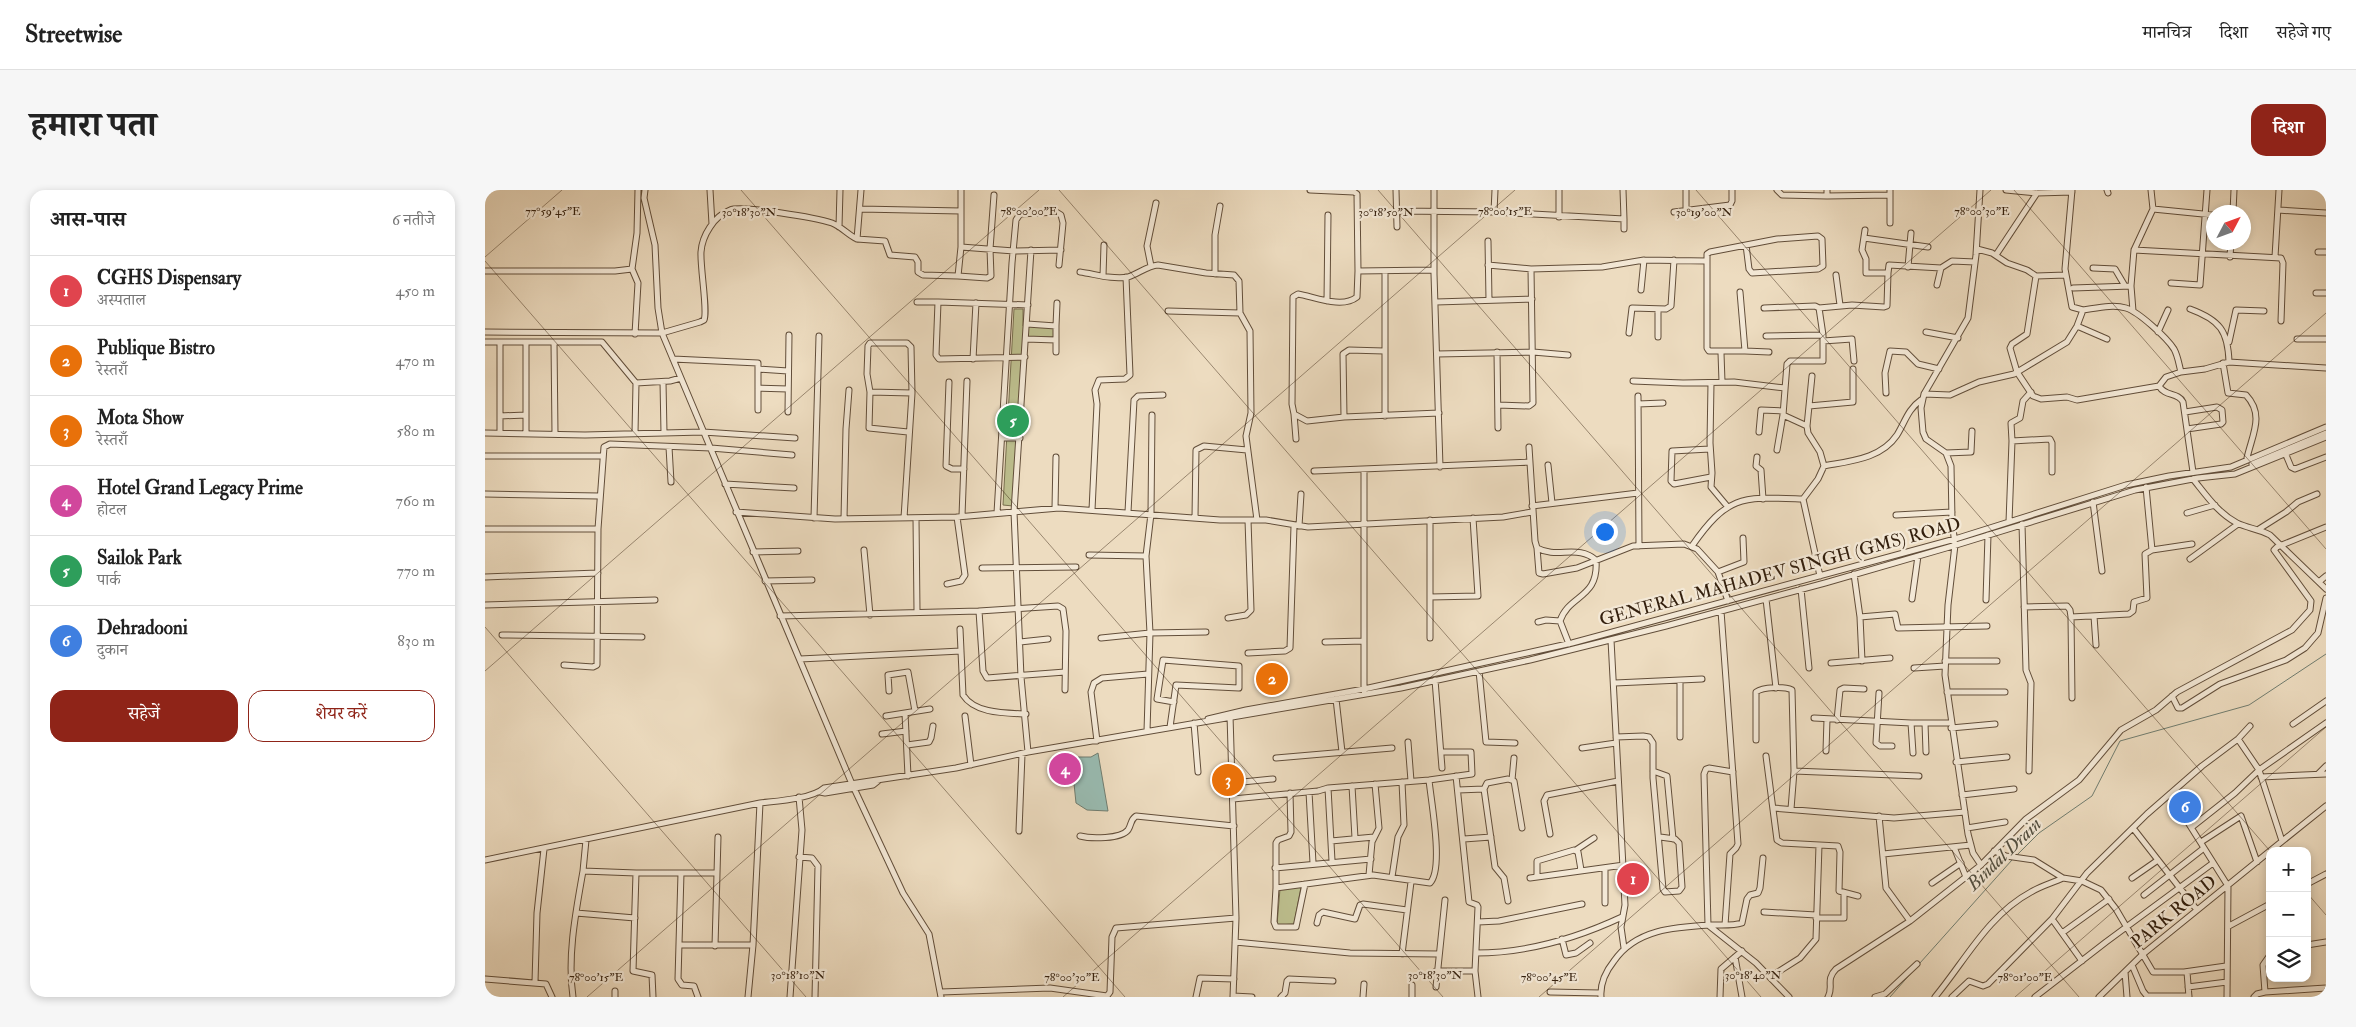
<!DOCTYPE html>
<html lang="hi">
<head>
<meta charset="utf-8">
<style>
  body { margin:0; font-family:"IM FELL Double Pica","Noto Serif Devanagari",serif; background:#f6f6f6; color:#222 }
  .controls { position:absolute; right:15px; bottom:15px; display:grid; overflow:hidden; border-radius:10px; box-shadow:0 2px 8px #0003 }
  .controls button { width:45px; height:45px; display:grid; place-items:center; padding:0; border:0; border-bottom:1px solid #e0e0e0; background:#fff; color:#222; font:25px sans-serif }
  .compass { position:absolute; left:1721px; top:15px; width:45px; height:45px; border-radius:50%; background:#fff; box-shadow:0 2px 8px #0003; rotate:49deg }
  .you { position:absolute; left:1119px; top:341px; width:18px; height:18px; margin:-12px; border:4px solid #fff; border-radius:50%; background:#1a73e8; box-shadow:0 0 0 8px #1a73e833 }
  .badge { display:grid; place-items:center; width:32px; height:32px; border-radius:50%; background:#8f2418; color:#fff; font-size:16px; font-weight:700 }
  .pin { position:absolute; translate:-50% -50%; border:2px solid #fff; box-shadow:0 1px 5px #0006 }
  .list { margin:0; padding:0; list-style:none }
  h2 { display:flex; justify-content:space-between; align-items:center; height:65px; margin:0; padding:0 20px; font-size:21px }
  h2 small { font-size:16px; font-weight:400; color:#767676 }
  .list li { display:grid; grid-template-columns:32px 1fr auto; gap:15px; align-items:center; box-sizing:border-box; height:70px; padding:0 20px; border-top:1px solid #e0e0e0 }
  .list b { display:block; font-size:19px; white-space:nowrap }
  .list p { margin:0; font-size:16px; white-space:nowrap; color:#767676 }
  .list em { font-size:16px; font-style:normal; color:#767676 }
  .actions { display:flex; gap:10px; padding:15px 20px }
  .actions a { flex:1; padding:11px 0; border:1px solid #8f2418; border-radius:15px; text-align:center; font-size:18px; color:#8f2418 }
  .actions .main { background:#8f2418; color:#fff }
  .icon { flex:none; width:28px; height:28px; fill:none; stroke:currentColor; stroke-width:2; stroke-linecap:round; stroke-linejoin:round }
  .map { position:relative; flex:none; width:1841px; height:807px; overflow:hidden; border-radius:15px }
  header { display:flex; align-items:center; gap:30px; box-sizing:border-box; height:70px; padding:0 25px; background:#fff; border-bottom:1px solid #e0e0e0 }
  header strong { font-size:24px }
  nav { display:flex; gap:28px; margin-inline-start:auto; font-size:18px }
  .intro { display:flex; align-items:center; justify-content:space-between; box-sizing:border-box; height:120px; padding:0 30px }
  h1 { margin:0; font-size:35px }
  .button { padding:12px 22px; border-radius:15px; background:#8f2418; color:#fff; font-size:18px; font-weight:700 }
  main { display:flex; gap:30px; padding:0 30px }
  aside { flex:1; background:#fff; border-radius:15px; box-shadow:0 2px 8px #0003 }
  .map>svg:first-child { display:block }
</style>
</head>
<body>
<header>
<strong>Streetwise</strong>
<nav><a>मानचित्र</a><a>दिशा</a><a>सहेजे गए</a></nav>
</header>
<div class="intro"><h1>हमारा पता</h1><a class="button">दिशा</a></div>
<main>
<aside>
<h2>आस-पास<small>6 नतीजे</small></h2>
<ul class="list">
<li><span class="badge" style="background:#e0444e">1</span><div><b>CGHS Dispensary</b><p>अस्पताल</p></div><em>450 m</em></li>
<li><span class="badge" style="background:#e8710a">2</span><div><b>Publique Bistro</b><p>रेस्तराँ</p></div><em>470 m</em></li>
<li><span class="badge" style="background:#e8710a">3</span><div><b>Mota Show</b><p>रेस्तराँ</p></div><em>580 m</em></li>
<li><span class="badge" style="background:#d1479c">4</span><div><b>Hotel Grand Legacy Prime</b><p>होटल</p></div><em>760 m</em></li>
<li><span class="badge" style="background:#2e9e5b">5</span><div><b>Sailok Park</b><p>पार्क</p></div><em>770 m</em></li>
<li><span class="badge" style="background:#3f7fe0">6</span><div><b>Dehradooni</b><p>दुकान</p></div><em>830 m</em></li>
</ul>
<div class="actions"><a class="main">सहेजें</a><a>शेयर करें</a></div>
</aside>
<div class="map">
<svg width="1841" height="807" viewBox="0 0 1841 807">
  <rect width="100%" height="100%" fill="#eddcc0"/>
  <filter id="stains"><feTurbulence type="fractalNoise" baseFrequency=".004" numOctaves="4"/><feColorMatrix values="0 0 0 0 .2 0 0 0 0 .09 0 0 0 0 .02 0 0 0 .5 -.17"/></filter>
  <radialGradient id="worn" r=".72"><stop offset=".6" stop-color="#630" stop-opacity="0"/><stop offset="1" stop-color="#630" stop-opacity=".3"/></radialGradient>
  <path fill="#bdbf8e" stroke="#786f4e" d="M529,119H538V136L569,138V147H538L528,316L518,315Z
    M816,697L809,734L792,735L795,699Z"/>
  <path fill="#99bcb2" stroke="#707d70" d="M613,563L623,621L602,620L591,613L587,574L593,567H606Z"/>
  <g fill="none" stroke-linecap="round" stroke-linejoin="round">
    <path stroke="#707d70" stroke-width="1" d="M1532,665L1554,643L1607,606L1635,551L1764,515L1841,464
      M1435,773L1527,670
      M1405,807L1427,782"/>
    <g stroke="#624e3a" stroke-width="7">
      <path id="minor" d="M160,0L159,8L170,55L173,118L177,143L367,594L418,703L444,744L456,807
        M225,0L227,34
        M376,0L372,49L400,51L405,65L430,67L433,72V82L438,85L473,86L476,57
        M476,0V57L529,61L576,60
        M825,0L869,2L872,4L873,81
        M911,0L912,37
        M949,0V84L955,277
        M1201,0V21
        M1292,0L1297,5L1342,6V0
        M1495,0L1491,65L1483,128L1439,204L1436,218L1438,242L1441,249L1461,263L1466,276L1467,330L1470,355L1463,415L1460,485L1483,644L1488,663L1496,675
        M1521,0L1552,3L1587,2
        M1587,0L1580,79L1587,117L1598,120
        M1622,0L1623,3
        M1405,5V33
        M1342,6L1405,5V0
        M375,19L476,21
        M1668,19L1728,25
        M1793,20L1841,23
        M913,21L1009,22L1139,29L1138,0
        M1009,22L1010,0
        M1189,22L1245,15L1247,11V0
        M1748,22L1749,0
        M1074,27V0
        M1139,29V39
        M354,37L355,0
        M1379,48L1443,57
        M1003,51L1004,110
        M1492,59L1507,63L1522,73L1542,80L1551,86L1581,85
        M1649,60L1796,68L1798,73L1796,131
        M1833,62H1841
        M1511,65L1552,3
        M1745,67L1746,52
        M1790,67L1794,0
        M1003,75L1046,79L1117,77L1159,70L1221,71
        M666,76L662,56L671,13
        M1423,77L1426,43
        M1608,78L1630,79L1640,96
        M147,79L153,93L150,144
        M949,80L873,81L872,107C857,119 830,107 813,104L808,107L807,214L809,224L822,231L859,227L954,223
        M0,81H130L147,79L152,43L153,0
        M595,82C610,84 627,90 643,87C653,84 662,76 673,75L721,83L749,85L754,91L755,123L765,141L766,223L761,246L772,330
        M900,82V226
        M1403,83L1404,75L1456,78L1467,71L1490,72
        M730,84V45L735,16
        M1351,85L1355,115
        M473,86L502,88L506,86L505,59L509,5
        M618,86L619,55
        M1551,86L1542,144L1527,154L1525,158L1532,182L1548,206L1556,209L1582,207L1592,210L1674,196
        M1686,93L1715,95L1722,0
        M1452,95L1456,78
        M1588,98L1646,96
        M1156,100L1159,70
        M1255,102L1260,161H1224L1222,158V64L1225,62L1292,49L1333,46L1337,49L1338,76L1333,79L1267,83L1264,79L1261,55
        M1831,103H1841
        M842,111L843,25
        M432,112H453
        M951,112L1047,109
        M1279,118L1330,116L1334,118L1338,145V171H1305L1302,174L1298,225L1292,260
        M1334,118L1367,115L1399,117L1402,116L1403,83H1381V69L1377,60L1380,40
        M1705,119C1735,130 1743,141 1744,172
        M683,121L755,123
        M1648,121L1646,96L1649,60L1668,19L1666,0
        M542,134L571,136V162
        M571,136L572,113
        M1592,136L1622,149
        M0,142L177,143L215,132L219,130C223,122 215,77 216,62C217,46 229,26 245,20C257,15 332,28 347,33C357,37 363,45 372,49
        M1441,142L1473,148
        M1673,142L1683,120
        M1144,143L1147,118L1181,119L1186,116L1189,70
        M1281,146L1338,145
        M1173,147V119
        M541,149L571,150
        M1812,149H1841
        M1338,151L1367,149L1369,171
        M0,152H117L151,193L185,191L196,188
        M69,152L70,244
        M1744,152L1751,120L1779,121
        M41,153V244
        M1260,161L1284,162
        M1012,162L1013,238
        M1236,163L1237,192
        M952,164L1048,162L1083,165
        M540,167L454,169L451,165L453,112L543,115
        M188,169L273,173V220
        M488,169L491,113
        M1738,173L1743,203L1761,205C1780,225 1767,245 1762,268
        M273,179L303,181
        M1696,182L1681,187L1674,196C1680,207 1693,202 1698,212L1708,282
        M1148,191L1198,193L1249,192L1300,198
        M178,192L179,243
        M464,192L461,276L467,279H479
        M1226,193L1225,253L1227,283L1226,297L1242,316
        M273,198L303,199
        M385,202L427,203
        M1401,203L1400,183L1405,161L1421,162L1433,174L1454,179
        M1439,204L1465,205L1494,192L1529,184L1582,152L1592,136L1598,120C1612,118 1628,114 1641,118C1654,122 1682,148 1689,159C1693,166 1694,175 1696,182L1720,179L1744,172L1841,178
        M1153,206L1154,356
        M1153,214L1178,213
        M1013,215L1044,216L1048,213L1046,79
        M1324,216L1368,212V179
        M303,222L304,145
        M1700,222L1732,217L1737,220L1738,232L1736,234L1702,239
        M809,224L811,249
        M1298,225L1322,236L1323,243L1335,262L1339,276L1333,289L1318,309L1335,386
        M15,226L41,225
        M859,227L858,164L864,160L899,161
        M1322,236L1327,186
        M1274,242L1276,220L1298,221
        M0,243L100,245L218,242L310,248
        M15,243V153
        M150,243L151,193
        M518,248H535
        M1527,251L1526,233L1535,228L1538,211L1546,202
        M184,257L186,292
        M1044,257L1050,351L1052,358C1072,369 1093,354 1111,370C1114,409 1084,404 1075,431L1084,454
        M1225,259L1187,261L1186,291L1189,294L1226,287
        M1461,263L1486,262L1487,241
        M1801,265L1806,277L1810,279L1841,267
        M0,266H117
        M1272,267L1271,276L1276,280L1278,309
        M1767,274L1841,243
        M1063,275L1067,313
        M1339,276C1365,271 1396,269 1412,245C1420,232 1423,219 1436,210
        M829,281L1045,272
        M1708,289C1721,305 1733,323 1752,333C1762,338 1774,339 1785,345L1841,399
        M240,294L309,298
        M0,304L114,306
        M1608,312L1617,381
        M1047,316L1153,303
        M570,318L571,267
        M607,320L612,214L610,200L614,190L640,189L645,185L641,87
        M251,322L350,329L472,327L574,318L735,330H781L823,337L1018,327L1047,322
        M643,322L649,210L653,206L678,205
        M512,323L527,73L531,30L535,24L571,22L576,25L578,33L574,75
        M1702,323L1730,315
        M1411,325L1467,322
        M477,326L482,191
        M329,328L334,146
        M419,328L427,203L426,157L422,153H385L383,156L382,184L385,202L384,238L423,242
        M431,328L432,421
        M710,328L711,260L719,256L762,260
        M359,329L361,239L364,200
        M1524,332L1527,251L1565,249L1567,253V282
        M1537,334L1541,480L1546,493L1544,581
        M814,336L816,304
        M0,339H113
        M1774,339L1801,322L1813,312L1832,304
        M1207,356C1243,304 1258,307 1318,309
        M1052,358L1054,383L1058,384L1092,378L1148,356L1199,354L1212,359L1233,382L1243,411
        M379,360L385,425
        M1667,360L1707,354
        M268,362L313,361
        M604,365L661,366L665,443L662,541
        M661,366L666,324L667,225
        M1705,369L1753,334
        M497,378L591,377
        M1233,382L1259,372L1258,348
        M1369,384L1375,427L1377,471
        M0,387L113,383
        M280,391L327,390
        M1835,391L1841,386
        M462,394L476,391L480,385L472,327
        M1316,399L1324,478
        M945,407L993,406L988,328
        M1281,409L1291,498
        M1427,409L1433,366
        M1501,410L1503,345
        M0,415L170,410
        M1539,417L1582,416L1585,420L1586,427L1644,424L1648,421L1649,412L1662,408L1660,364L1667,360L1661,297
        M494,421L498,481L502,488L580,482
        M1236,421L1253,654L1251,658L1245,664L1240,735
        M295,426L494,421L573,416L578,419L581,441L580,500
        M1609,426L1611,455
        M1375,427L1410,424L1413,438L1502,436
        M1586,427L1587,508
        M743,428L761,425L766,420L763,330
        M1053,432L1061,430L1075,431
        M475,439L478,505C490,524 521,523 541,524
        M17,445L157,447
        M616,448L665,443L721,442
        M945,448V330
        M1126,450L1140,715L1136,737L1139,758
        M535,452L563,449
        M840,452L879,451
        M763,463L800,461L805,458L809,336
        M315,469L476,461
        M1460,471H1512
        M1346,473L1405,468
        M79,475L108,477L112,475L113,339L119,257L125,254L226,258L307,265
        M1429,478L1460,476
        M994,481L1001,552L1030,553
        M950,490L957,578
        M1195,491V547
        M1130,493L1217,489
        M404,501L403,485L423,482L430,521
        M879,501V279
        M1462,502H1520
        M1394,503L1391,553L1395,556H1407
        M1687,506L1693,518H1697L1735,494L1801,470L1820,458L1833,443L1841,408
        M851,509L857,562
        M420,523L423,586
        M745,525L751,728L748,807
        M401,526L445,519
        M480,526L486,575
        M1329,528L1426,533H1466
        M723,529L761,520L879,499L1087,453L1470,349L1641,295L1684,286L1746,277L1841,237
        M1352,530L1355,500L1359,498L1379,499
        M709,533L713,582
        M1426,533L1428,563
        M1440,533L1441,562
        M1808,534L1841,511
        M685,537L691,495L754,498V476L678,470L672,509L689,512
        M1466,538L1510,534
        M397,544L421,541
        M1131,547L1158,546L1164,547L1168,553V588L1178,699L1180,702L1194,701L1197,697L1194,653L1190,649L1175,647
        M1753,549L1774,580L1797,651
        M1271,550V502C1278,497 1299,496 1307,500L1309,581L1306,619
        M612,551L606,502L609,493L617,488L663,484
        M923,552L926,591
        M422,555L444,552L446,548L448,536
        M1097,558L1131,553
        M1341,561L1342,529
        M543,562L536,487L529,322L546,60
        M1281,566L1292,650L1297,653L1353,656L1355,662L1354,701L1373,706
        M791,568L907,558
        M1471,572L1522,567
        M1168,581L1182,586L1188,649
        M1309,581L1434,586
        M1248,582L1224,578L1221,579L1219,584L1223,735L1271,773L1304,807
        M1833,584L1841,576
        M971,586L984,712L992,715L993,717L990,781L993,807
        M1776,587L1841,584
        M1027,590L1029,568
        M748,593L788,589
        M867,596L870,648
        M843,598L847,671
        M973,600L999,599
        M335,602L340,603L388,595L393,591
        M824,602L828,673
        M1685,604L1743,696L1742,807
        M1477,605L1529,599
        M748,609L833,601L843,598L944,590L987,584L986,562H956
        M1288,618L1409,628L1480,622
        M1394,626L1401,698L1425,731
        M1707,637L1750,603L1774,580L1841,533
        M1482,638L1520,632
        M1648,638L1712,720
        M534,641L537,564
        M1065,644L1059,611L1062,605L1133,591
        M595,646C606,649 636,649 643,640C647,634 645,630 651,626L749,636
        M979,649L1006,647
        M846,651L889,647
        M1716,652L1756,626L1772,672
        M1469,657L1481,687
        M1091,660L1109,648
        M1509,661L1521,666L1549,670L1578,688L1597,691L1616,700L1631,719L1668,782H1699L1741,776
        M1785,661L1841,616
        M1398,664L1486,655
        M314,667L327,668L333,676L330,807
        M0,670L275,613C291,611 327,609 339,598L471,578L543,562L916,498L1045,470L1181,436L1340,393L1468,356L1650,300L1713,288L1750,284L1841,247
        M790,678L886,669
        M1120,679V713
        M98,681L101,650
        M151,683L148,781L167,785L168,807
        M196,683L193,789L197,795L209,796L213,807
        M884,685L887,652L894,638L890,594
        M1052,686V671L1089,660L1093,662L1096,680
        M907,687L913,647L919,635L917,592
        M1045,688L1139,675
        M1647,688L1673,670
        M1447,693L1476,673
        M820,694L811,737H791L789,732L791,698L888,685L945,693C959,679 946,611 944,590
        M1822,694L1841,684
        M791,698V653L793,650L804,646L806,642L805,603
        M1659,705L1719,658
        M1023,711L1019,688L1010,677L999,599L1002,593L1023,589L1029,591L1037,638
        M1279,722L1331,725
        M91,723L150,728
        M1331,728H1359V704
        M1567,729L1577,743L1624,709
        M993,732L1014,731L1097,714
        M832,733L834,725L838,722L870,729L875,715L878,714L922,720
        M1744,736L1785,714
        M1577,743L1597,771
        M1077,749L1081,765L1091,763L1105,753
        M750,752L865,763L954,764
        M195,755H268
        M1822,755L1841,752
        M230,756L233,647
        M991,763C1041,763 1092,748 1137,727
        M917,764L926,692
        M1250,767L1257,807
        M1647,775L1658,801L1662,806H1704
        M951,781H990
        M1640,782L1642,807
        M1702,782L1704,807
        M1285,787L1315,768L1331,749L1334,655
        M0,789L61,794L67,807
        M50,792L52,723L59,659
        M951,797L960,710
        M1703,797L1742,792
        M456,802L565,798L622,806L625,802L627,747L631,738L751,728
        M1065,802L1115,803
        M1780,802L1778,775L1785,765
        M748,806L767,807
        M88,807C82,766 91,721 98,681L151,683H232
        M130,807V801
        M263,807L268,755L275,613
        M305,807L317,640L314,607
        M711,807L715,788L749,789
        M796,807L800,803L802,791L804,789L848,791
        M878,807L879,794
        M927,807V795
        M1116,807C1115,794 1121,781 1129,771C1151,739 1190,737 1226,735C1236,735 1248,736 1257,733L1262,709L1265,705L1273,703L1275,698L1278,668
        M1235,807L1236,779L1257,761
        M1343,807C1349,797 1340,790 1351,779L1425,731L1496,675L1541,629L1594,590L1636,540L1671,520L1692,502L1807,440L1825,420L1826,411L1789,360L1792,357L1841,337
        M1390,807L1400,804L1432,774
        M1450,807C1480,771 1503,725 1546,702C1556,696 1567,693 1578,688
        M1467,807L1484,791L1498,796L1503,794L1567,729L1602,683L1662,624L1717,576L1753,549L1765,536
        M1550,807L1621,752L1728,673
        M1614,807L1658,764L1785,661
        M1769,807L1772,804L1780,802L1841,798"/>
    </g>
    <use href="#minor" stroke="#f3e8d6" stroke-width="5"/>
  </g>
  <path fill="none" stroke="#331f0d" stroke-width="1" stroke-opacity="0.45" d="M256,0L958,807M574,0L1276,807M893,0L1594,807M1211,0L1785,661M1529,0L1841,359M0,67L77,0M0,71L640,807M0,437L321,807M0,481L554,0M1822,703L1841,725M0,803L3,807M102,807L1030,0M578,807L1506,0M1054,807L1841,123M1530,807L1841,537"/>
  <g text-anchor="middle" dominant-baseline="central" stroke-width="4.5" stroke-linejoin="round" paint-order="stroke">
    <g font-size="18" fill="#331f0d" stroke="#f3e8d6">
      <text transform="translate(1295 382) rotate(-15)">GENERAL MAHADEV SINGH (GMS) ROAD</text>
      <text transform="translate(1689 722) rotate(-39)">PARK ROAD</text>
    </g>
    <g font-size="19" font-style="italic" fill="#524e3f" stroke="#f3e8d6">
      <text transform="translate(1519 664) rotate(-44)">Bindal Drain</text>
    </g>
  </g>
  <g font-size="12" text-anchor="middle" fill="#331f0d" stroke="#f3e8d6" stroke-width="4.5" stroke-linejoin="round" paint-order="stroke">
    <text x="68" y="25">77°59'45"E</text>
    <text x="544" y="25">78°00'00"E</text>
    <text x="1020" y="25">78°00'15"E</text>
    <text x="1497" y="25">78°00'30"E</text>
    <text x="264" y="26">30°18'30"N</text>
    <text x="901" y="26">30°18'50"N</text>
    <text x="1219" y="26">30°19'00"N</text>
    <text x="313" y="789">30°18'10"N</text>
    <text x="950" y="789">30°18'30"N</text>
    <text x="1268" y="789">30°18'40"N</text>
    <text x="111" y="791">78°00'15"E</text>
    <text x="587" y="791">78°00'30"E</text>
    <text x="1064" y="791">78°00'45"E</text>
    <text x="1540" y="791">78°01'00"E</text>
  </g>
  <rect width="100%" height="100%" filter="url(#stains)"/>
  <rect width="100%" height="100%" fill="url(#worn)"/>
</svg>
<div class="controls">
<button>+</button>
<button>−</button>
<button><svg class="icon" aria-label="layers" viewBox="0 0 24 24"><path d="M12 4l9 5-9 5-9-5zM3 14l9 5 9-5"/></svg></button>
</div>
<svg class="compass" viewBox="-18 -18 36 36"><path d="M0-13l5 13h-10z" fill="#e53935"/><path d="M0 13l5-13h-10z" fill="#767676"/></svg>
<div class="you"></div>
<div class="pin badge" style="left:1148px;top:689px;background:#e0444e">1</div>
<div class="pin badge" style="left:787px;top:489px;background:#e8710a">2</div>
<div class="pin badge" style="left:743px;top:590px;background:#e8710a">3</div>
<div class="pin badge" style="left:580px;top:579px;background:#d1479c">4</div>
<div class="pin badge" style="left:528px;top:231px;background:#2e9e5b">5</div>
<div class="pin badge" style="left:1700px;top:617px;background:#3f7fe0">6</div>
</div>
</main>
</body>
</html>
